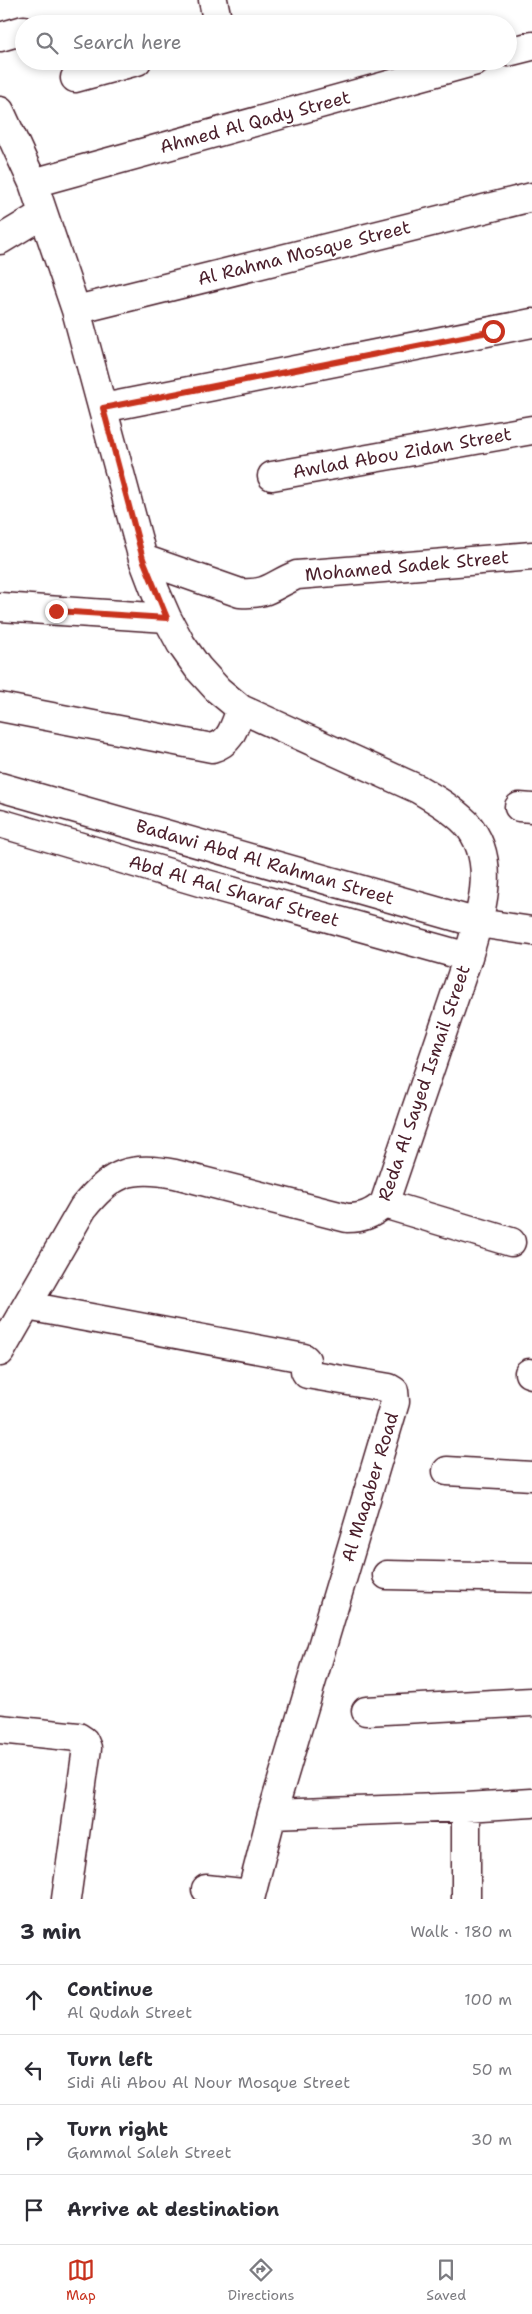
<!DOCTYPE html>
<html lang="en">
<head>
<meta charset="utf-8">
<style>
  body { margin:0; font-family:"Shantell Sans",sans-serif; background:#f2f2f3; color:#2b2b33 }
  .stop { position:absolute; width:15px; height:15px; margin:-11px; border:4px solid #c8321e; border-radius:50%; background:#fff }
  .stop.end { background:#c8321e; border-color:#fff; box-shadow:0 1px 5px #0008 }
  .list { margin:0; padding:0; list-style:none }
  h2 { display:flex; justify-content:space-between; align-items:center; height:65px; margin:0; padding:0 20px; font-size:21px }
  h2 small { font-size:16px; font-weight:400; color:#7c7c81 }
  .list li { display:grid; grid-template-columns:32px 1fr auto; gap:15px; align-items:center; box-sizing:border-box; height:70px; padding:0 20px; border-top:1px solid #e1e1e2 }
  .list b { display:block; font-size:19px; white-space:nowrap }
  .list p { margin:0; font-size:16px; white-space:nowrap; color:#7c7c81 }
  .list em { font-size:16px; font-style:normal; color:#7c7c81 }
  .icon { flex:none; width:28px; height:28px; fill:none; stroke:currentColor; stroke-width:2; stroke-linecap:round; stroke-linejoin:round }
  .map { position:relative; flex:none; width:532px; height:1899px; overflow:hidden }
  .search { position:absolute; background:#fff; box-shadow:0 2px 8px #0003; left:15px; right:15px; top:15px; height:55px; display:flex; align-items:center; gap:12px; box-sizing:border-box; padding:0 18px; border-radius:28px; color:#7c7c81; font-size:19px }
  .sheet { height:345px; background:#fff }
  nav { display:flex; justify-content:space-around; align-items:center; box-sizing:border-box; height:70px; border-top:1px solid #e1e1e2; background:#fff; font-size:14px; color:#7c7c81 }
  nav a { display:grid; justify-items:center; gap:2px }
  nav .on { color:#c8321e }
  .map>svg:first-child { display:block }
</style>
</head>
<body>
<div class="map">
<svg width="532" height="1899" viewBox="0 0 532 1899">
  <rect width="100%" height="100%" fill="#fff"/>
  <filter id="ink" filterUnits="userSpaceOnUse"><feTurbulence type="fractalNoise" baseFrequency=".02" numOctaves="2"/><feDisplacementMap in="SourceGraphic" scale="10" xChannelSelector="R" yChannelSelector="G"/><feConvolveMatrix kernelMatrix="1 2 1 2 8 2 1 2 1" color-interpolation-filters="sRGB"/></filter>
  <g filter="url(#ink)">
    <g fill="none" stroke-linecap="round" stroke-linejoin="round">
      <g stroke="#4a1f2b" stroke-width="31">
        <path id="minor" d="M213,0L218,24
          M0,37L24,30
          M508,52L532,46
          M75,78L137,61
          M0,111L33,183L76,310L143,559L156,593L167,618L181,644L198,668L218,690L241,709L418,789C435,799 452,809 466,823C500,861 480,914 468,957L384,1204C372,1214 363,1218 347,1218L175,1174C130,1165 111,1173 83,1208L0,1352
          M33,183L476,61
          M0,240L43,214
          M76,310L532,197
          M103,408L532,323
          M272,476L532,430
          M143,559L240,593C269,595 272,585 297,575L532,556
          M0,607L167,618
          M0,707L212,748C231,743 234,727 241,709
          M0,787L478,923L532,931
          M519,807L532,808
          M0,823L203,883L468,957
          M384,1204L511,1242
          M27,1306L304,1358L306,1360L305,1371L307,1374L389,1388L394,1391L395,1402L272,1814L250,1899
          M529,1373L532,1374
          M447,1471L532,1476
          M387,1575L532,1578
          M366,1711L532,1702
          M0,1729L78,1737L84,1741L87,1748L66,1899
          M466,1807V1899
          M272,1814L466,1807L532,1803
          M206,1889L251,1894"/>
      </g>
      <use href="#minor" stroke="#fff" stroke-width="28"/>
    </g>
  </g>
  <g fill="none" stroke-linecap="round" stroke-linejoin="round" filter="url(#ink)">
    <path stroke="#c8321e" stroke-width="6" d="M56,611L167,618L143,559L103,408L493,331"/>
  </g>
  <g text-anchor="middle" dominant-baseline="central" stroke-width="4.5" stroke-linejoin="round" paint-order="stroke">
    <g font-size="18" fill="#4a1f2b" stroke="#fff">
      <text transform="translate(255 122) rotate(-15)">Ahmed Al Qady Street</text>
      <text transform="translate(304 253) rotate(-14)">Al Rahma Mosque Street</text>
      <text transform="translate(402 453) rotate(-10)">Awlad Abou Zidan Street</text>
      <text transform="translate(407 566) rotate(-5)">Mohamed Sadek Street</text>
      <text transform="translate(265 862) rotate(16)">Badawi Abd Al Rahman Street</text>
      <text transform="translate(234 891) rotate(16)">Abd Al Aal Sharaf Street</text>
      <text transform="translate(424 1083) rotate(-71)">Reda Al Sayed Ismail Street</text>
      <text transform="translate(370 1487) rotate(-73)">Al Maqaber Road</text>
    </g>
  </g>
</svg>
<div class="stop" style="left:493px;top:331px"></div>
<div class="stop end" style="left:56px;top:611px"></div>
<div class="search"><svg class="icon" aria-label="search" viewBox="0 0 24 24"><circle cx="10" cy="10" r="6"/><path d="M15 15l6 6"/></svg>Search here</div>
</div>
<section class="sheet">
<h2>3 min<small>Walk · 180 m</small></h2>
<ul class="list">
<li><svg class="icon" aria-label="ahead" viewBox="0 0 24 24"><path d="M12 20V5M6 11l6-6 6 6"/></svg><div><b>Continue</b><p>Al Qudah Street</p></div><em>100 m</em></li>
<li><svg class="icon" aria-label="left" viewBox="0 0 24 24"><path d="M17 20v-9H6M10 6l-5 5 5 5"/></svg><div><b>Turn left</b><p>Sidi Ali Abou Al Nour Mosque Street</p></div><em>50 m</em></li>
<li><svg class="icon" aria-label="right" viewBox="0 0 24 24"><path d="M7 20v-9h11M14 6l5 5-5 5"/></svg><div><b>Turn right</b><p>Gammal Saleh Street</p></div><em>30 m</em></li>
<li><svg class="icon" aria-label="arrive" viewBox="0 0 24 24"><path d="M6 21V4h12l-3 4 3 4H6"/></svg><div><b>Arrive at destination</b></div></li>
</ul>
</section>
<nav>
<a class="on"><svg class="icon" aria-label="map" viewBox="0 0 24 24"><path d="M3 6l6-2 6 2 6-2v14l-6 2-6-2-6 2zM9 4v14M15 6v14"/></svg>Map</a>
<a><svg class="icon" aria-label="directions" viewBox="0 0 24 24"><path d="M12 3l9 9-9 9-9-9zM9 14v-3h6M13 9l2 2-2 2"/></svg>Directions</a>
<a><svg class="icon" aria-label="saved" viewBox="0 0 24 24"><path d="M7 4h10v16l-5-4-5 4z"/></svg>Saved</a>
</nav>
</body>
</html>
